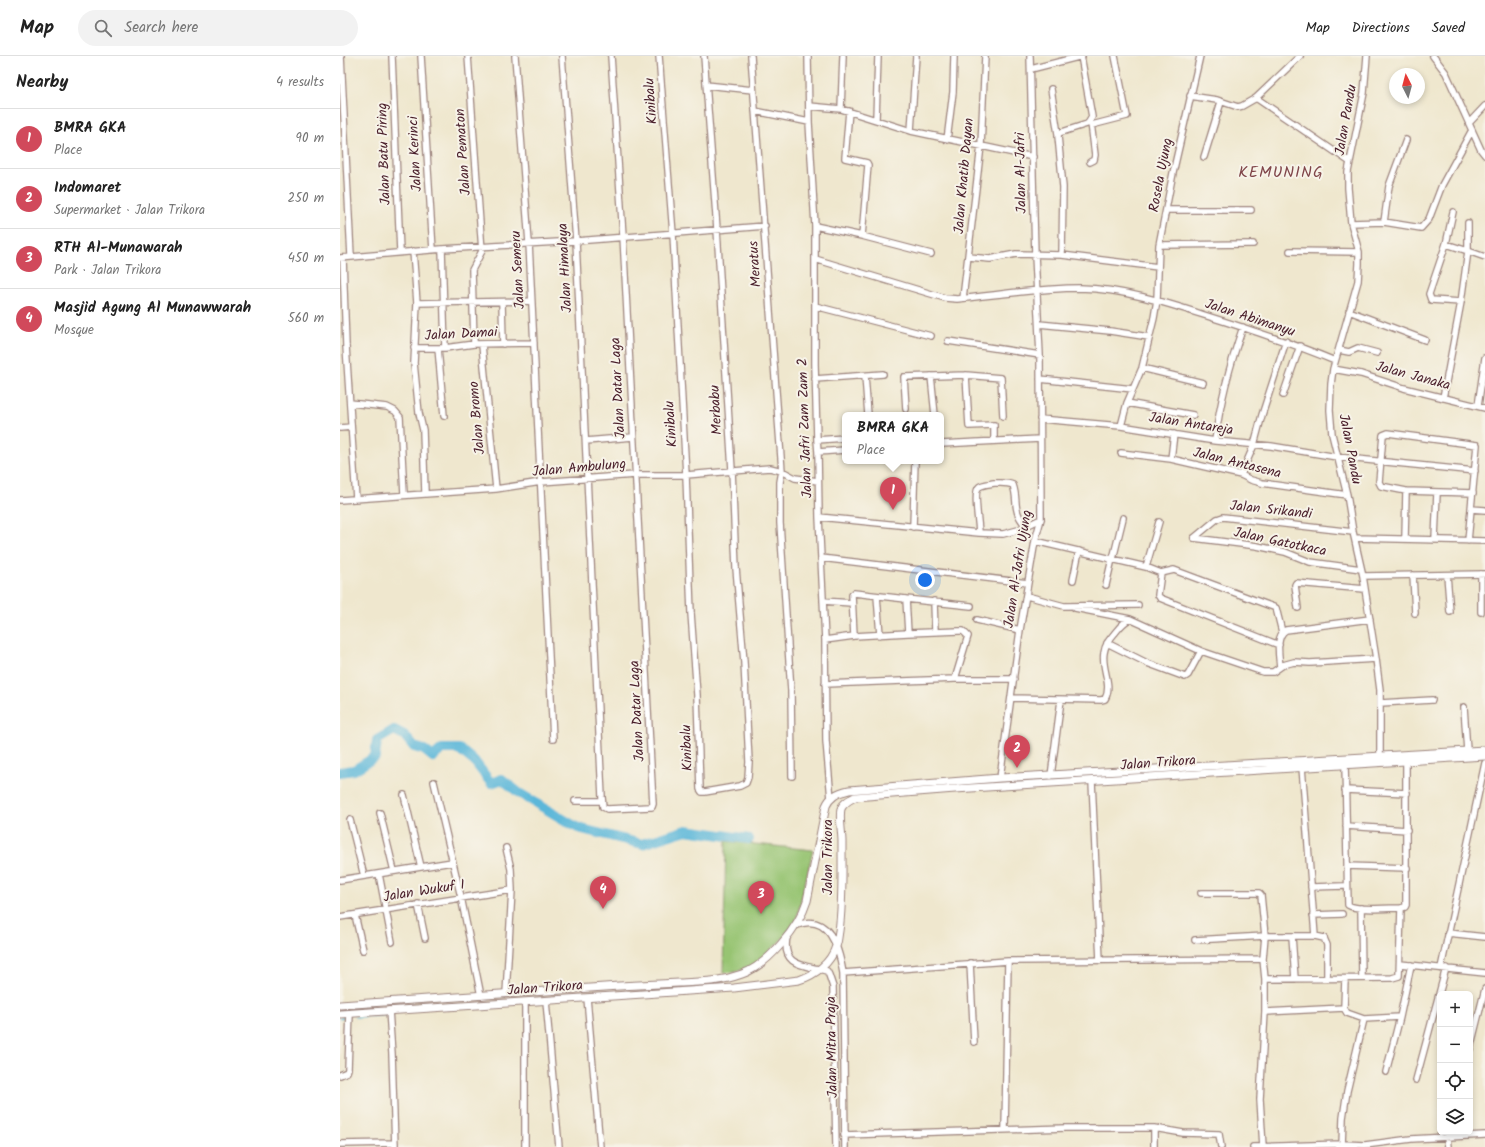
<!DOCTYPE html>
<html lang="en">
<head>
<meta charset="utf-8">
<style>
  body { margin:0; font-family:Kalam,sans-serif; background:#f2f2f2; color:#222 }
  .controls { position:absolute; right:12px; bottom:12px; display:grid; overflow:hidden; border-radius:6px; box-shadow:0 2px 6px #0003 }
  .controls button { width:36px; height:36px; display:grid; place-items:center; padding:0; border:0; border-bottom:1px solid #e0e0e0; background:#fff; color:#222; font:20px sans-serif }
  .compass { position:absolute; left:1049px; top:12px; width:36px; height:36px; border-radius:50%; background:#fff; box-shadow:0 2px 6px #0003; rotate:354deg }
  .you { position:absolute; left:585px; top:524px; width:14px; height:14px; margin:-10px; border:3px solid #fff; border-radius:50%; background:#1a73e8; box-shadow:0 0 0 6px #1a73e833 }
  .badge { display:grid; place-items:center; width:26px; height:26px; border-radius:50%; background:#d1495b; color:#fff; font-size:13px; font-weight:700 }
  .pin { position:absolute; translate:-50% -33px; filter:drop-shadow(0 1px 2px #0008) }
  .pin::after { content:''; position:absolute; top:21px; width:14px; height:12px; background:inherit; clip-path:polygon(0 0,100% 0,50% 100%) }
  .popup { position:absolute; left:502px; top:356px; width:102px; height:52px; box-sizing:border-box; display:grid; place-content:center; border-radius:6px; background:#fff; filter:drop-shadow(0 1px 3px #0005); font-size:13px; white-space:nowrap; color:#767676 }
  .popup b { font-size:15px; color:#222 }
  .popup::after { content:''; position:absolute; left:50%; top:100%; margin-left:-8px; border:8px solid transparent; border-top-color:#fff }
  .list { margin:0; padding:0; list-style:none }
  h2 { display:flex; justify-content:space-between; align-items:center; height:52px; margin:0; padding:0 16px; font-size:17px }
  h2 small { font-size:13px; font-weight:400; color:#767676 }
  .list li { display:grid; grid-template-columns:26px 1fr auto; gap:12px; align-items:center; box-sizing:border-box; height:60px; padding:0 16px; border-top:1px solid #e0e0e0 }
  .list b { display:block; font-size:15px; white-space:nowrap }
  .list p { margin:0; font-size:13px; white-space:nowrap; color:#767676 }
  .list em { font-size:13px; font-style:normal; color:#767676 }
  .icon { flex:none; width:22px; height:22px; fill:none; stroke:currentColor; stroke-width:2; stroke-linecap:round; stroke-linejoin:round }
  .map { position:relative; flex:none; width:1145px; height:1091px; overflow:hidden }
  header { display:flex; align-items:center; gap:24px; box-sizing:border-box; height:56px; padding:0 20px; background:#fff; border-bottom:1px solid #e0e0e0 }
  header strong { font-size:19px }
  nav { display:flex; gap:22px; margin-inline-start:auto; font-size:14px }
  .search { width:280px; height:36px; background:#f2f2f2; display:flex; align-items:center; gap:10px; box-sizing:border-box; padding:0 14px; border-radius:22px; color:#767676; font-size:15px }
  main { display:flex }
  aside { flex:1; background:#fff }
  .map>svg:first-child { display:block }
</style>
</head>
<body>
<header>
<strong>Map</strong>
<div class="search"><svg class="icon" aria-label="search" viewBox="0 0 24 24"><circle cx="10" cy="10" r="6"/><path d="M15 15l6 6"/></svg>Search here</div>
<nav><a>Map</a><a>Directions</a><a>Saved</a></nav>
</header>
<main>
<aside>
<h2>Nearby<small>4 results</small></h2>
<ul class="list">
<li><span class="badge">1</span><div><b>BMRA GKA</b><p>Place</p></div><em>90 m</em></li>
<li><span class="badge">2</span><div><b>Indomaret</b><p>Supermarket · Jalan Trikora</p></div><em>250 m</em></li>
<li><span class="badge">3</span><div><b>RTH Al-Munawarah</b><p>Park · Jalan Trikora</p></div><em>450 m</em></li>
<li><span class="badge">4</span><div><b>Masjid Agung Al Munawwarah</b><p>Mosque</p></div><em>560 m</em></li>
</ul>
</aside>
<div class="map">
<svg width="1145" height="1091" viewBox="0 0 1145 1091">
  <rect width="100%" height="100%" fill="#f7f3e8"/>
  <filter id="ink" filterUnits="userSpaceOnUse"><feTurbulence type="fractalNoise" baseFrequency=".025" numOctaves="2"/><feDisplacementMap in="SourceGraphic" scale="8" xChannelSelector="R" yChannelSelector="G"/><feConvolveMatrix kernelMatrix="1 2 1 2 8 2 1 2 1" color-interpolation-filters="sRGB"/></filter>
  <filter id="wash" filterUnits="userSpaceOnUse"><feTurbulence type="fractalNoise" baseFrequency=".012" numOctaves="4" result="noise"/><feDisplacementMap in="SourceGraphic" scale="16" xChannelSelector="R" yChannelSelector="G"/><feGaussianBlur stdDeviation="0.9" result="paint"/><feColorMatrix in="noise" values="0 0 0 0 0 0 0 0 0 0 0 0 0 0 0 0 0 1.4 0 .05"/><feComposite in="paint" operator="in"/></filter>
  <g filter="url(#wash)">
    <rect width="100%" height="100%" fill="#efe7ce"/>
    <path fill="#97c472" stroke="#70724e" d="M386,785L473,794L456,865L445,880L421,903L408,912L395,916L383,917Z"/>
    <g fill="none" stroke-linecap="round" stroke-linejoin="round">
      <path stroke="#5bb7d9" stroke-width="1.5" d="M15,961L45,959
        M0,962L5,961"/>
      <path stroke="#5bb7d9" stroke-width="10" d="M0,716L14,714L35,701L37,684L54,674L64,679L74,691L84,694L93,701L102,693H119L135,706L151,727L162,723L179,737L238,772L302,788L346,774L409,783"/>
    </g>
  </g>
  <g filter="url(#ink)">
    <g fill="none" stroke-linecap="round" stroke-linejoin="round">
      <g stroke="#9c837c" stroke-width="8">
        <path id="minor" d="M1,0L11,200
          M52,0L60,196
          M81,0L93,194
          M128,0L142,195L132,214L134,288
          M175,0L189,187L213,683
          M222,0L236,185L262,741L263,751L267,753L310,751H312L313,748L283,180L271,0
          M319,0L333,178L346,419L351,557L357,639L360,733L362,736H365L400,730L406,727L408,721L409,706L404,606L396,512L392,414L377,173L364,0
          M411,0L442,415L440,426V467L451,635L452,720
          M468,0L469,66L475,170V308L477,384L478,396L479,461L485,584L486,685L491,743
          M1027,0L1024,37L1008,116V132L1011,167L1019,196V208L1018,225L993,313L991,328L990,354L992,378L1007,439L1013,476L1023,520L1036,603L1040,634V699
          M1093,0L1106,17L1141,94L1145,99
          M691,13L742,0
          M366,29L413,34
          M711,33L718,78
          M850,40L877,44L898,51L902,50L916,42L960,0
          M916,42L1010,106
          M469,50L501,53L571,75L693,101
          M501,53L503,0
          M415,55L469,66
          M509,55L505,102L527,107L528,109L522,180
          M536,63L538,0
          M1129,67L1145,50
          M752,69L787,60L775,0
          M571,75L576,0
          M607,84L613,36L614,0
          M864,101L881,46
          M750,106L754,104L755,99L751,67
          M826,154H911
          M1113,156L1106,188L1089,238L1091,244L1121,246
          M1044,166L1049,130L1066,84
          M1011,167L1044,166L1081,172L1089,163L1102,129L1132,74
          M475,170L522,180L591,198
          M1106,188L1128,195V167
          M819,189L913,188
          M102,193L105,292
          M73,195L77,247L74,307L79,357L83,374L85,437
          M950,195L1019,196
          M722,199L723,131L718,80L719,77L747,68L749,66L752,61L741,0
          M629,201L650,203L676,198L722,199L818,211
          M0,202L102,193L236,185L425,170
          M3,202L6,290L16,443
          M475,203L605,242L617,243C658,239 699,232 740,232C783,233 824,246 864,259C909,273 952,287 995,305
          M623,242L641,90L645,0
          M162,246L163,288
          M77,247L191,245
          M475,250L591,280
          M1009,255L1085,284
          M699,268L770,275L809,281
          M608,285L700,299
          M142,289L156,433
          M74,292H105L134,288L194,287
          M98,292L104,360
          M999,294L1009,296L1018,292L1037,297
          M802,312L863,327
          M993,313L1021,318L1064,332L1145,352
          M626,319L629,370L654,369V385
          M525,320L528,359
          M591,320L595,359
          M475,323L543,318
          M700,323L793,333
          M943,339L960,290
          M1103,342L1121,246L1128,195L1145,201
          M10,347L47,351L55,355L60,361L64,438
          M787,347L853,359
          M1138,350L1145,302
          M566,353L564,321L626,319L661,322L663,360
          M700,363L781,370L875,385L931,390L997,401L1135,415
          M781,370L787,347L802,312L814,262L817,244L819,189L833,117L860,0
          M0,372L11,371
          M477,384L505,382
          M246,385L293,381
          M875,385C880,346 890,308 903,271
          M601,388L700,383
          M478,396L505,394
          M781,397L831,403L901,419L911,424L922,427L1007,439
          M831,403L834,378
          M901,419L914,389L922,359L946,285
          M0,444L156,433L201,426L295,419H346L430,412L442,415L455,422L478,425
          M1131,453L1145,454
          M479,461L639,477L663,478L678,474L701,463
          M573,471L575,405
          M639,477C639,469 633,435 639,431C643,428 650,428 654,427C661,427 667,426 673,429C679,446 671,453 686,470
          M854,482L917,490L945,496L970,506L1021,513
          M854,482L877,463L883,461L1013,476
          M1015,482L1145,485
          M1065,483L1066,435
          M1095,483L1097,437
          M695,485L806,511L821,517L834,514L936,552L942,576
          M1128,485L1137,389L1048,377L1043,379L1039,426L1041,430L1066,435L1133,437
          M481,502L688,527
          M773,503L783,462
          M806,511L819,466
          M821,517L818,539L820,542L939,589
          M1141,518V556
          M1073,519L1075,557
          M1107,519L1110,556
          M1023,520L1145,518
          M733,524L739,495
          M766,529L772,503
          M537,540L540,579
          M687,540L724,550L798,549
          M566,543L514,537L512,539L514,580L568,577
          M483,545L512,547
          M594,545L595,576
          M735,552L790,563
          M958,552L955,529L956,527L1025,533
          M637,564L680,574
          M485,584L514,580
          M767,587L807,607L845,621L848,619L861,595
          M940,611C939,600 935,580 946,574L1030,563
          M615,623L628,580L623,575H619L568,577L566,543L631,550
          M485,628L615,623H674
          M671,642L761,644L765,643C773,629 761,612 764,597C765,589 769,584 774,578C779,572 783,566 790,563L861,595L923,616H933L943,609L954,606L970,607L1036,603
          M1040,647L1092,644
          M1124,651L1127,695
          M1005,708L1008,849C1017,855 1048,852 1061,852L1065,851L1066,849V705
          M962,711L975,880
          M711,720L721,644
          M660,722L680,574L695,485L701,463L700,299L695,199L690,0
          M752,725L760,905
          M94,726L121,841L141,940
          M1005,734L1067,737
          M64,739L81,811
          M235,745H262
          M40,757L54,815
          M10,764L24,820
          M1006,770L1067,774
          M1007,810L1067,812
          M39,818L52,886
          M0,824L112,806
          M971,831L1004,830
          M861,837H919L921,839L925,880L923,903L925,923V956L920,1043L923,1091
          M78,848L85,882
          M1021,852L1022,922
          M15,859L23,894
          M973,859L1002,858
          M0,861L172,834
          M455,870C489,855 499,892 503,917L505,1091
          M1108,877L1145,881
          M952,880L955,923
          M447,881C441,912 466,909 487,915L489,919L493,931L496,1091
          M855,884L925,880H975L984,882L987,889V923
          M630,907L634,986
          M1060,908L1145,917
          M1101,912L1145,707
          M503,917L668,905L923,903
          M925,923L1052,922L1059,920L1061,852
          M166,938L172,834L171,813L166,792
          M247,942L260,1091
          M206,945L219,1091
          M1004,952L1005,923
          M49,954L52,998L55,1091
          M925,956L1004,952L1007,957L1024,963L1060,961L1071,909
          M1130,993L1145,933
          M1046,1016L1060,961
          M0,1019L7,1016L8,1013L10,957
          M1076,1024L1106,912
          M814,1072V1091
          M665,1074L668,905
          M504,1079L726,1072H814L843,1077L879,1078L881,1091
          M0,1088L55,1087
          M1002,1090L1003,1062L1007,1035L1024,963
          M185,1091V946
          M913,1091L1002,1088L1025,1089L1071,1083L1145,1079
          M1108,1091L1107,1081L1109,1076"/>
      </g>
      <g stroke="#9c837c" stroke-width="9">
        <path id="major" d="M0,949C93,943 186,937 279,930C299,929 319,928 339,927C362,926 380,926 402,918C428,909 459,871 467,845L486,750C490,740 499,736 509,734L660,722L1145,694
          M0,958L394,932L459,924C475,919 491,907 496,890C498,886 498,880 499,875C503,846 502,816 502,786C502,777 499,761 501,753C503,747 509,744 515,741L615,733L1145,700"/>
      </g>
      <use href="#minor" stroke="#fff" stroke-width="5.5"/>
      <use href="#major" stroke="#fff" stroke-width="7"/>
    </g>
  </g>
  <g text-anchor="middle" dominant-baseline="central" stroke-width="4" stroke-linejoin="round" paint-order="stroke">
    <g font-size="14" fill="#4a1f2b" stroke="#f7f3e8">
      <text transform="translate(311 45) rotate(-94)">Kinibalu</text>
      <text transform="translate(1006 64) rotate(-80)">Jalan Pandu</text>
      <text transform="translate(123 96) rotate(-94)">Jalan Pematon</text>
      <text transform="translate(44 98) rotate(-92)">Jalan Batu Piring</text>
      <text transform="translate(75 98) rotate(-93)">Jalan Kerinci</text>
      <text transform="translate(681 117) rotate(-91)">Jalan Al-Jafri</text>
      <text transform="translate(821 119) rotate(-79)">Rosela Ujung</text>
      <text transform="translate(624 120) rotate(-85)">Jalan Khatib Dayan</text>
      <text transform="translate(415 208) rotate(-94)">Meratus</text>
      <text transform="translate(225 212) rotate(-93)">Jalan Himalaya</text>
      <text transform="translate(178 214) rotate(-93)">Jalan Semeru</text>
      <text transform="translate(910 262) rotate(18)">Jalan Abimanyu</text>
      <text transform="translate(121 278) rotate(-3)">Jalan Damai</text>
      <text transform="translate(1073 320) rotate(15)">Jalan Janaka</text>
      <text transform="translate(278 332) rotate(-93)">Jalan Datar Laga</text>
      <text transform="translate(376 354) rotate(-93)">Merbabu</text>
      <text transform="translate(137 362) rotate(-95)">Jalan Bromo</text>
      <text transform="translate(331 368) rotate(-94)">Kinibalu</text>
      <text transform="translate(851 368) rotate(9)">Jalan Antareja</text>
      <text transform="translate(465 372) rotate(-92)">Jalan Jafri Zam Zam 2</text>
      <text transform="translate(1010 393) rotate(79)">Jalan Pandu</text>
      <text transform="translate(897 407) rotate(14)">Jalan Antasena</text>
      <text transform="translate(239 412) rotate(-5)">Jalan Ambulung</text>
      <text transform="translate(931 454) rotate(6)">Jalan Srikandi</text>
      <text transform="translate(940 486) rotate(12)">Jalan Gatotkaca</text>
      <text transform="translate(678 513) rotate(-81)">Jalan Al-Jafri Ujung</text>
      <text transform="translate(297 655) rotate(-93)">Jalan Datar Laga</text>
      <text transform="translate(347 692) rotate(-92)">Kinibalu</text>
      <text transform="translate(818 707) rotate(-4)">Jalan Trikora</text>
      <text transform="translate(488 801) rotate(-90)">Jalan Trikora</text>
      <text transform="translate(84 835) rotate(-9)">Jalan Wukuf I</text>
      <text transform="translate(205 932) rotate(-4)">Jalan Trikora</text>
      <text transform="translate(492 991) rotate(-91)">Jalan Mitra Praja</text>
    </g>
    <g font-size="16" letter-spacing="1" fill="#80464a" stroke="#f7f3e8">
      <text x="941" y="116">KEMUNING</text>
    </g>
  </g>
</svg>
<div class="controls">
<button>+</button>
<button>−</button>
<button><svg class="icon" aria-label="locate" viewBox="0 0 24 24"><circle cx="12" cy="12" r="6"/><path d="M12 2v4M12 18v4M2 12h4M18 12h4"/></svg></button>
<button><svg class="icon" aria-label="layers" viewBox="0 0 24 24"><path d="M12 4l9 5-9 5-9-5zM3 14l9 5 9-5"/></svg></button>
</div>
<svg class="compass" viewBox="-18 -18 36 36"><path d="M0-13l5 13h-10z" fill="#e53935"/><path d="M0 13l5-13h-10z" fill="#767676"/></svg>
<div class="you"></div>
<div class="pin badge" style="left:553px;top:454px">1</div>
<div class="popup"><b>BMRA GKA</b>Place</div>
<div class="pin badge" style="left:677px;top:712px">2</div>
<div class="pin badge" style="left:421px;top:858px">3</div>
<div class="pin badge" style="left:263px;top:853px">4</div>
</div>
</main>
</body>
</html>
